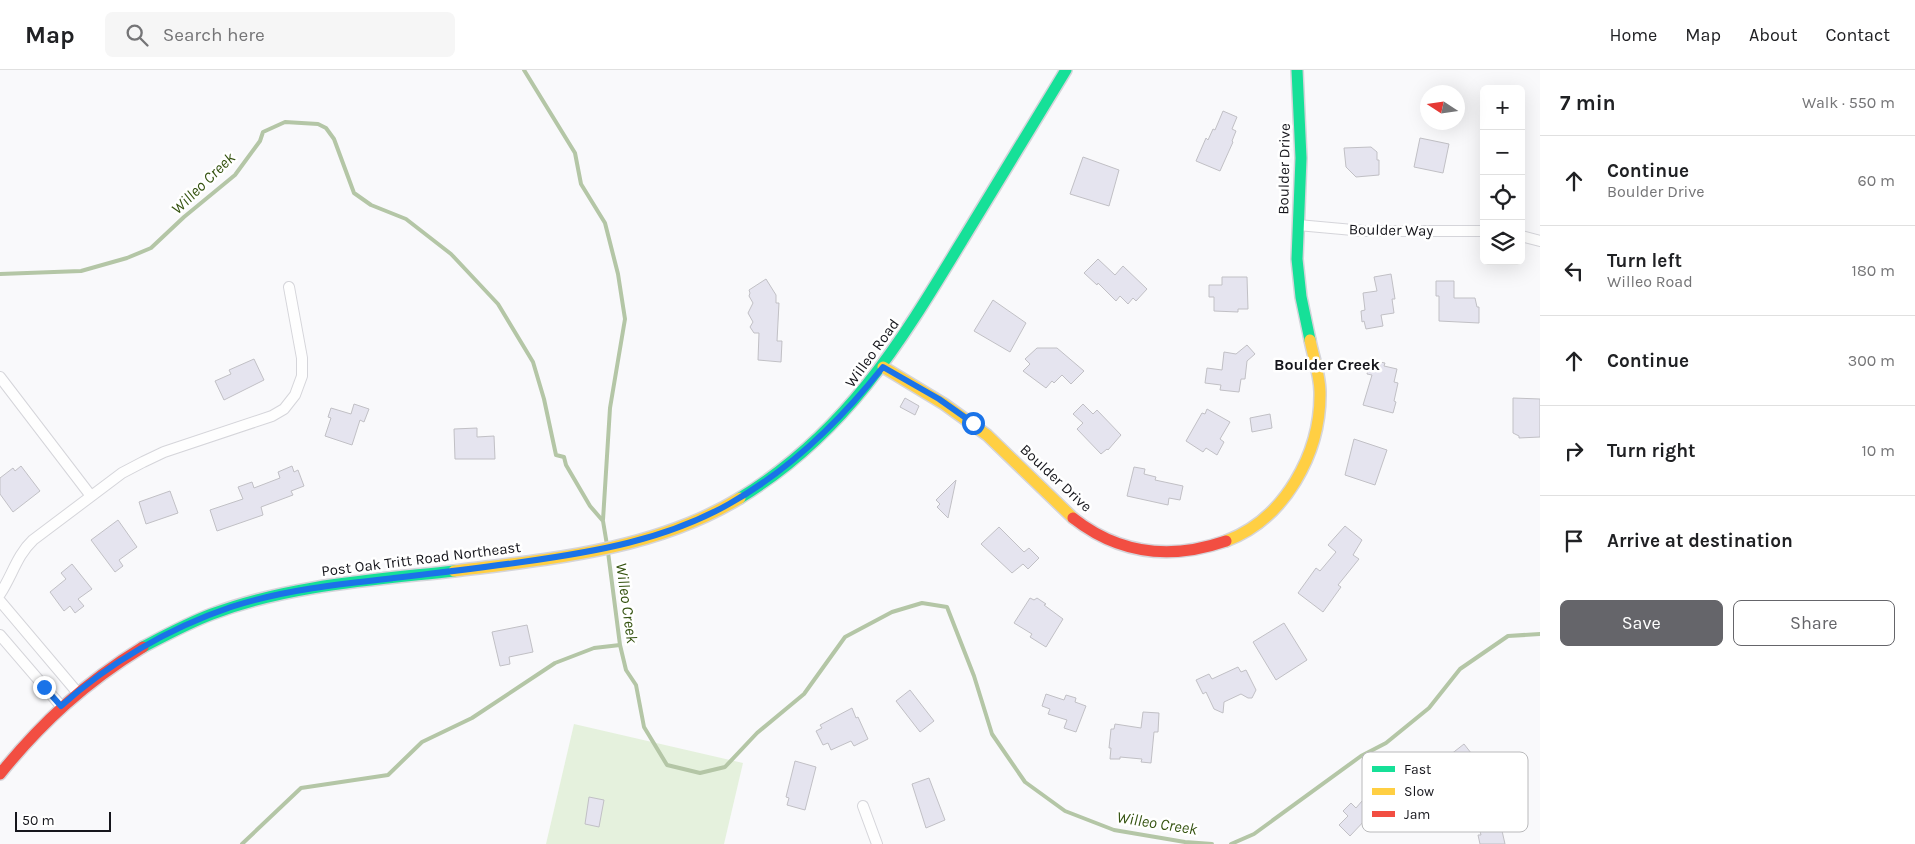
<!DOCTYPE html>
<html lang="en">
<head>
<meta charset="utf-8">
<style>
  body { margin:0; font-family:Karla,sans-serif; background:#f6f6f6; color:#202124 }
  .controls { position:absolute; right:15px; top:15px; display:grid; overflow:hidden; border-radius:8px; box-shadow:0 5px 20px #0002 }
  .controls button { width:45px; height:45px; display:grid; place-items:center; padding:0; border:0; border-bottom:1px solid #e0e0e0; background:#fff; color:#202124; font:25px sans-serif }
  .compass { position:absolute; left:1420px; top:15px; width:45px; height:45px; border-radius:50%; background:#fff; box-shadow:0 5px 20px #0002; rotate:282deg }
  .scale { position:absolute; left:15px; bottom:12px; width:96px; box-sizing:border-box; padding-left:5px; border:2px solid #16161c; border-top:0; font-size:14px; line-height:18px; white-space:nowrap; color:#16161c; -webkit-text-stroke:4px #fff; paint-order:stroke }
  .stop { position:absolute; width:15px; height:15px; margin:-11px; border:4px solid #1a73e8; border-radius:50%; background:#fff }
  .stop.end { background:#1a73e8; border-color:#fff; box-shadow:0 1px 5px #0008 }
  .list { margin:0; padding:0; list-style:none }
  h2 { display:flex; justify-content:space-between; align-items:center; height:65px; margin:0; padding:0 20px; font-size:21px }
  h2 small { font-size:16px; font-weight:400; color:#757577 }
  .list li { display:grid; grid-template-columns:32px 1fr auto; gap:15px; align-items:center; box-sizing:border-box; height:90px; padding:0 20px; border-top:1px solid #e0e0e0 }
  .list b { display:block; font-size:19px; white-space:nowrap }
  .list p { margin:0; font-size:16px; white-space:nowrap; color:#757577 }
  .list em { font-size:16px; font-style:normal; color:#757577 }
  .actions { display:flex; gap:10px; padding:15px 20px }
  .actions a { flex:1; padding:11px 0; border:1px solid #65656a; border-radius:8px; text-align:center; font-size:18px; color:#65656a }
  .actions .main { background:#65656a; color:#fff }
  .icon { flex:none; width:28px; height:28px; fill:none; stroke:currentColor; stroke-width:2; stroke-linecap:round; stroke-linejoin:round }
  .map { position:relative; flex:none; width:1540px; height:774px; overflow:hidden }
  header { display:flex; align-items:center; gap:30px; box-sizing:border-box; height:70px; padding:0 25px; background:#fff; border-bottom:1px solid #e0e0e0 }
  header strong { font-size:24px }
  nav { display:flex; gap:28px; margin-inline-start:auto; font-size:18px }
  .search { width:350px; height:45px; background:#f6f6f6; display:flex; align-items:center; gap:12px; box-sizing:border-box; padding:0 18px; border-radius:8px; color:#757577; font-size:19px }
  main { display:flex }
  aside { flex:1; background:#fff }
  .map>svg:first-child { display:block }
</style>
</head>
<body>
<header>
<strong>Map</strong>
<div class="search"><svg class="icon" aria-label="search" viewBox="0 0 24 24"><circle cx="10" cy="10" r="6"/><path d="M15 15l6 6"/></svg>Search here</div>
<nav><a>Home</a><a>Map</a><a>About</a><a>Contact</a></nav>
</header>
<main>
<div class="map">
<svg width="1540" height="774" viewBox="0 0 1540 774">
  <rect width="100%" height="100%" fill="#f9f9fb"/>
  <path fill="#e5f1dd" d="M574,654L743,693L724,774H546Z"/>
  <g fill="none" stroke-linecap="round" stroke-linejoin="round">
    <path stroke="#b4c6a6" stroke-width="4" d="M524,0L575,83L581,114L605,153L618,204L625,249L610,338L603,450
      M0,204L81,201L127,188L151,178L184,147L235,105L260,71L263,62L285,52L318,54L326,58L334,69L354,123L371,135L406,149L451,184L498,234L533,292L544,329L556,385L564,387L566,395L590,436L603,451L607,475
      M608,482L620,575L626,600L636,615L644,657L667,695L700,703L725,697L757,663L804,624L845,567L892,542L922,533L947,537L974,606L992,664L1025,712L1065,741L1114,760L1185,772L1212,774
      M242,774L301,718L388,705L422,672L472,648L555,593L594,578L620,575
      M1231,774L1254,764L1361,686L1386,673L1429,638L1460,599L1508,566L1540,564"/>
  </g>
  <path fill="#e5e4ef" stroke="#c1c0c5" d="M1223,41L1237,47L1232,59L1236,61L1232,71L1233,72L1220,101L1196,91L1206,68L1208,70L1213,59L1215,60Z
    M1420,68L1449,74L1443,103L1414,97Z
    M1371,77L1377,82V90H1379V105L1356,107L1346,97L1344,78Z
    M1083,87L1119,100L1109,136L1070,124Z
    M1098,189L1115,205L1123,196L1147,219L1136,231L1133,228L1128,234L1120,226L1116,231L1098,213L1097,215L1084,203Z
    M1391,204L1395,229H1392L1394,243L1381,245L1383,256L1366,259L1364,251L1362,252L1361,241L1365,240L1363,223L1377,221L1374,207Z
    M1222,207H1247L1248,239H1238V242L1214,241V227H1209V215H1222Z
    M766,209L776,225V233H779L777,271H782L781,292L758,290L759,263H754L750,257L753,252L748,243L753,233L749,226L750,223L749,220Z
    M1436,211H1454V228H1475L1477,237H1479V253L1439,251V226H1436Z
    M993,230L1026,253L1010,282L974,261Z
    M1247,275L1255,284L1247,291L1245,309H1241L1239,322L1220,320L1221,315L1205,313L1207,298L1222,300L1224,282L1236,284Z
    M1037,278H1057L1084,301L1071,314L1062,305L1054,313L1052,311L1046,318L1023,301L1030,294L1025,289Z
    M254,289L264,310L224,330L215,311L231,304L229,300Z
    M1370,290L1385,293L1384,296L1397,299L1394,312L1398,313L1394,331L1396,332L1393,343L1363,335L1372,305L1367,304Z
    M905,328L919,336L915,345L900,337Z
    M1513,328L1540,329V367L1519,368V366L1513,363Z
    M354,334L369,339L364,352L360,350L352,375L325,366L331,348L328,347L331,338L351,344Z
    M1083,334L1093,344L1097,340L1121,365L1108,380L1107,379L1101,384L1077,359L1083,353L1073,344Z
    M1207,339L1230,352L1220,369L1224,372L1217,385L1206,378L1203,382L1186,371L1202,343L1205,344Z
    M1270,344L1272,358L1252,362L1250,348Z
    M477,358V367L494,366L495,389H455L454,359Z
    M1354,369L1387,380L1375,415L1345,405Z
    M21,396L40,421L13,442L0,424V408L13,398L15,401Z
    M292,396L294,402L298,400L304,416L291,421L293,425L261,437L263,445L217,461L210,440L243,429L238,417L252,412L254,418L280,408L278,402Z
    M1134,397L1145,399L1144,404L1156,407L1155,410L1183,416L1180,430L1169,428L1168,435L1127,426Z
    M956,410L951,434L948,448L937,437L940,434L936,430Z
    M170,421L178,443L146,454L139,432Z
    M118,450L137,477L119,490L123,496L115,502L91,470Z
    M1345,456L1362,470L1353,485L1359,489L1338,515L1341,517L1323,542L1298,523L1316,498L1320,501L1336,482L1328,475Z
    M999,457L1024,482L1029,478L1039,488L1028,499L1023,494L1012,503L981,474Z
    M72,494L92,519L78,529L84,536L75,543L70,536L64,541L50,522L66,509L61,503Z
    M1030,528L1034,530L1037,528L1046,534L1044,535L1063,549L1046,577L1030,567L1032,564L1014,553Z
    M1284,553L1307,590L1276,610L1253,572Z
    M527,555L533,582L509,587L510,594L500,596L492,562Z
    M1238,597L1241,602L1246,600L1256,620L1252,628H1248L1241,624L1224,632L1223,643L1214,639L1206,622L1203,624L1196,610L1209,604L1212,609Z
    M910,620L934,651L920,662L896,631Z
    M1046,624L1064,630L1066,625L1076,628L1075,632L1086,636L1076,662L1064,658L1067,650L1048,644L1050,639L1042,636Z
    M852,638L856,648L858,647L868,669L854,676L851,671L831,680L828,673L823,675L816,661L822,658L820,655Z
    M1143,642L1159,643L1158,662H1154L1151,693L1141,692L1142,689L1120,687V689H1110L1111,678H1109L1111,659H1114L1115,654L1141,658Z
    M1464,674L1497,716L1476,733L1467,722L1463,725L1456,717L1458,715L1445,698L1454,690L1450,685Z
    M795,691L816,697L805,740L787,735L789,728L786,727Z
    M929,708L945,750L926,758L912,714Z
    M589,727L604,730L599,757L585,754Z
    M1362,731L1368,737L1373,731L1381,739L1369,752L1366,749L1350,766L1339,755L1348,746L1343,741L1351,733L1356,738Z
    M1492,746L1494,754L1500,752L1505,774H1480L1478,765H1481L1477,750Z"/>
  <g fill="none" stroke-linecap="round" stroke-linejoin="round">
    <g stroke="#d5d5da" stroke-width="12">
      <path id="street" d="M1298,155L1364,161H1484
        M1521,166L1540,171
        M0,307L91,426
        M0,524C12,506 17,485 33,470L122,403L143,392L164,382L272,346L284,339L295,325L302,306V288L289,217
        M0,531L77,622
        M0,565L61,636
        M863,736L877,774"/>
    </g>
    <g stroke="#d5d5da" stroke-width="14">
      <path id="fast" d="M1297,0L1301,88L1297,189L1301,227L1310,270
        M740,428C846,363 899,275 962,171C997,114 1031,57 1066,0
        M143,577C166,565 188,553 212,544C289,515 373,510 454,501"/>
    </g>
    <g stroke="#d5d5da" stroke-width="14">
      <path id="slow" d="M883,297L944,334L987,365L1073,448
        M1226,471C1285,449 1321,383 1320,322C1320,305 1313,286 1310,270
        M454,501C551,489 655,480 740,428"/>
    </g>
    <g stroke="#d5d5da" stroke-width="14">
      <path id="jam" d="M1073,448C1120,485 1171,490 1226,471
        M0,704C42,652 86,612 143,577"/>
    </g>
    <use href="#street" stroke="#fefefe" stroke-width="10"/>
    <use href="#fast" stroke="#16e098" stroke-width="11"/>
    <use href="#slow" stroke="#ffcf43" stroke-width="11"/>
    <use href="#jam" stroke="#f24e42" stroke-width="11"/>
  </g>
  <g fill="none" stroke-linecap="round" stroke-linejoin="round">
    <path stroke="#1a73e8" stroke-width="6" d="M44,617L61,636C109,593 169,558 231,537C283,520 339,514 394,508C437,503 479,498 522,492C594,482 665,470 729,434C790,400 840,351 883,297L939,329L973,353"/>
  </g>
  <g text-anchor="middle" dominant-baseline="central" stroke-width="5" stroke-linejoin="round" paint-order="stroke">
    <g font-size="15" fill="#16161c" stroke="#fff">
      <text transform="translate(1284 99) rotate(-89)">Boulder Drive</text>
      <text transform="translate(1391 160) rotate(1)">Boulder Way</text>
      <text transform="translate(872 283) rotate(-54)">Willeo Road</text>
      <text transform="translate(1056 408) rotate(43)">Boulder Drive</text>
      <text transform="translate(421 489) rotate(-7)">Post Oak Tritt Road Northeast</text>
    </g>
    <g font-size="16" font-style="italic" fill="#355310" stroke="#fff">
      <text transform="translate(203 113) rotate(-44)">Willeo Creek</text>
      <text transform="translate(627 533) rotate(82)">Willeo Creek</text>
      <text transform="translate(1157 753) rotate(9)">Willeo Creek</text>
    </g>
    <g font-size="16" font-weight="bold" fill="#16161c" stroke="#fff">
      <text x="1327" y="294">Boulder Creek</text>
    </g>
  </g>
  <rect x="1362" y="682" width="166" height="80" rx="8" fill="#fff" stroke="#b9b9bb" stroke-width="1"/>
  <rect x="1372" y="696" width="23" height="6" fill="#16e098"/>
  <rect x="1372" y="718" width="23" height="7" fill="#ffcf43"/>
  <rect x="1372" y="741" width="23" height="6" fill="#f24e42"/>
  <g font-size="14" fill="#16161c">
    <text x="1404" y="704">Fast</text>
    <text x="1404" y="726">Slow</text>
    <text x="1404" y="749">Jam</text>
  </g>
</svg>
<div class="controls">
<button>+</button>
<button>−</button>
<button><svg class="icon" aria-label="locate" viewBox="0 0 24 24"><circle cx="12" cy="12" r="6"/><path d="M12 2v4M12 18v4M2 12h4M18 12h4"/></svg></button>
<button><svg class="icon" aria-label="layers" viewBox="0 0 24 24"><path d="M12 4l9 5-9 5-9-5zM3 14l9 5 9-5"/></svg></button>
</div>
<svg class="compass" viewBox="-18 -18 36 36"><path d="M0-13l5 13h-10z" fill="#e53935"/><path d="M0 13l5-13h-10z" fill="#757577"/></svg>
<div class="scale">50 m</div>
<div class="stop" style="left:973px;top:353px"></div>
<div class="stop end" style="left:44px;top:617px"></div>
</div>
<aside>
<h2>7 min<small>Walk · 550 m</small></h2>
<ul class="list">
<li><svg class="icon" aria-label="ahead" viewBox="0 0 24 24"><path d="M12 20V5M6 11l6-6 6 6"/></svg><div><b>Continue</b><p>Boulder Drive</p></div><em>60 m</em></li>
<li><svg class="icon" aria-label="left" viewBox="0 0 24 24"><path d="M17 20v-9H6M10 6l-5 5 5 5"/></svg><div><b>Turn left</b><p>Willeo Road</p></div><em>180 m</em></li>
<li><svg class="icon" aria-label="ahead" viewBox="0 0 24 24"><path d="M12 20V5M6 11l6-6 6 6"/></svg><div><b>Continue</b></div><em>300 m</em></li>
<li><svg class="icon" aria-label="right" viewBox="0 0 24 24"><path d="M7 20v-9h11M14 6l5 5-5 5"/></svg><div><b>Turn right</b></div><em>10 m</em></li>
<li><svg class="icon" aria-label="arrive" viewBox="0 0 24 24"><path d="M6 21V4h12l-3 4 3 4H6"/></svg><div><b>Arrive at destination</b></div></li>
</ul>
<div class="actions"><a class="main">Save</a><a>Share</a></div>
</aside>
</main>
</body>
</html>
